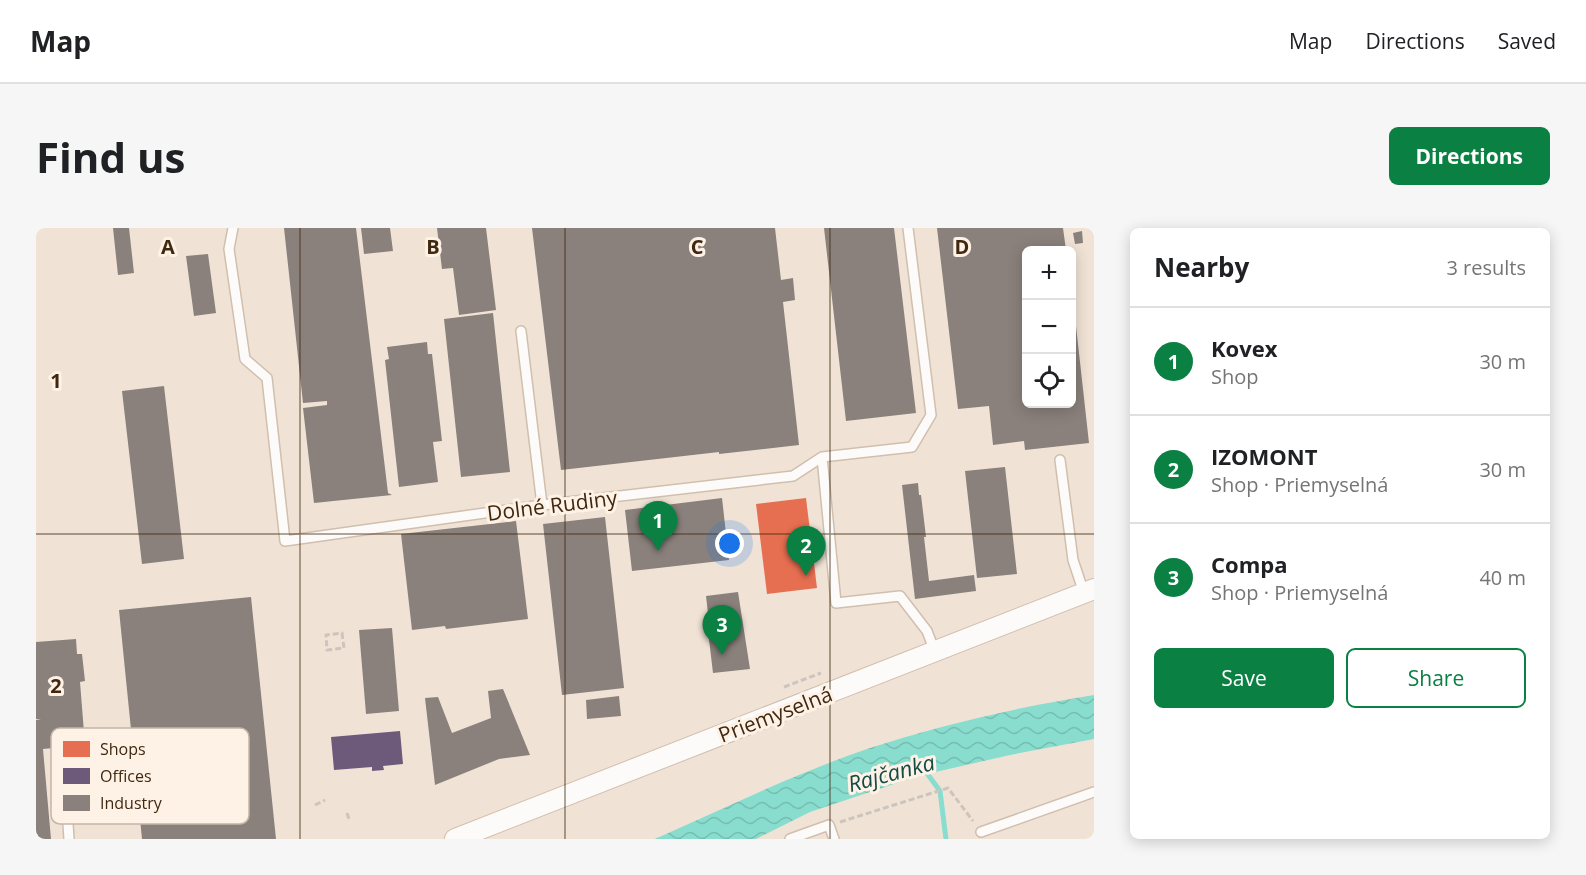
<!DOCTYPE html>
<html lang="en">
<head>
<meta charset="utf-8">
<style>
  body { margin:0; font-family:"Open Sans",sans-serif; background:#f6f6f6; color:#202124 }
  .controls { position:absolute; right:18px; top:18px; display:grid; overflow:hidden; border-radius:9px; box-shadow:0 3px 15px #0003 }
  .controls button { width:54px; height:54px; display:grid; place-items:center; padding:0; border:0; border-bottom:2px solid #e0e0e0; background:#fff; color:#202124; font:30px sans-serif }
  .you { position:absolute; left:694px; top:316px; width:21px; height:21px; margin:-15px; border:4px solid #fff; border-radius:50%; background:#1a73e8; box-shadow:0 0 0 9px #1a73e833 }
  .badge { display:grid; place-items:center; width:39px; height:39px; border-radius:50%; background:#0b8043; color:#fff; font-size:20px; font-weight:700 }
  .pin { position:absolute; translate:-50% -50px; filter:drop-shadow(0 2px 3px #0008) }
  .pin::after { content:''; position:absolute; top:32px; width:21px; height:18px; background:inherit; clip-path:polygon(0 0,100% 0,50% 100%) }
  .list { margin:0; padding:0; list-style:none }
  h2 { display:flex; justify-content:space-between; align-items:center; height:78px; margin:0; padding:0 24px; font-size:26px }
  h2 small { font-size:20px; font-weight:400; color:#757577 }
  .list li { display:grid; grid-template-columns:39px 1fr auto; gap:18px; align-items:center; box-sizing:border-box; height:108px; padding:0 24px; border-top:2px solid #e0e0e0 }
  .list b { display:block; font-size:22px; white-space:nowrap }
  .list p { margin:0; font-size:20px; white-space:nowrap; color:#757577 }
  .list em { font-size:20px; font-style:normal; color:#757577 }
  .actions { display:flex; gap:12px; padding:18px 24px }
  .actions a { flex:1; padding:14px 0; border:2px solid #0b8043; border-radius:9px; text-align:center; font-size:21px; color:#0b8043 }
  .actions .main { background:#0b8043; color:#fff }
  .icon { flex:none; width:33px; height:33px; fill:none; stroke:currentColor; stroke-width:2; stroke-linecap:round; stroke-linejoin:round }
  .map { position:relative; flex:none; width:1058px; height:611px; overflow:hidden; border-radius:9px }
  header { display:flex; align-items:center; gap:36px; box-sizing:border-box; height:84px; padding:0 30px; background:#fff; border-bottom:2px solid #e0e0e0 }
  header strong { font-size:28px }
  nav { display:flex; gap:33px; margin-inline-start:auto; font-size:21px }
  .intro { display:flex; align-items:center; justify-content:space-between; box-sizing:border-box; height:144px; padding:0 36px }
  h1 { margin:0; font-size:42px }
  .button { padding:15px 27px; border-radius:9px; background:#0b8043; color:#fff; font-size:21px; font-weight:700 }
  main { display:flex; gap:36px; padding:0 36px }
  aside { flex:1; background:#fff; border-radius:9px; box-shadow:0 3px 15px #0003 }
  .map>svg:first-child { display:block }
</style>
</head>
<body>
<header>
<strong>Map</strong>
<nav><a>Map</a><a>Directions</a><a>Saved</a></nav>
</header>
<div class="intro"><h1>Find us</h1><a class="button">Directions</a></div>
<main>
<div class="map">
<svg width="1058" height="611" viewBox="0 0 1058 611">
  <defs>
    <pattern id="water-waves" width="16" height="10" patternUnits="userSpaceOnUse" patternTransform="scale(1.5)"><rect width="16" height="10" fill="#88ddce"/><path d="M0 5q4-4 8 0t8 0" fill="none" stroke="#76beb0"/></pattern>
  </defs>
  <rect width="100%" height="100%" fill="#f0e3d6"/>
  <path fill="url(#water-waves)" d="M1058,467V511L974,527L882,548L774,584L720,611H619C689,580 758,546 831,521C904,497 982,479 1058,467Z"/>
  <path fill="#e76f51" d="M770,270L781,360L731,366L720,276Z"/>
  <path fill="#6d597a" d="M364,503L367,536L347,538L348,542L336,543V539L298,542L295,509Z"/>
  <path fill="#8a817c" d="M77,0H93L98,45L82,47Z
    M248,0H320L352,265L356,267L278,275L267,180L291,177V173L267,175Z
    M325,0H354L357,23L328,26Z
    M401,0H450L460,82L423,87L417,40L406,41Z
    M496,0H739L745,52L757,50L759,72L747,74L763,217L683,226V224L525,242Z
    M788,0H858L880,185L810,193Z
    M901,0H1027L1030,22H990V176H1036V71H1037L1053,215L989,222L988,213L957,217L953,178L922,181Z
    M1046,3L1047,15L1039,16L1037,5Z
    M172,26L180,85L158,88L150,28Z
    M457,85L474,244L425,249L408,91Z
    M391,114L392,126H396L406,213L397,214L402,254L363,259L349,132L353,131L351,119Z
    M128,158L148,331L106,336L86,163Z
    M969,239L981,346L941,350L929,243Z
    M882,255L883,267H885L890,309H888L893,353L938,347L940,363L879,371L866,257Z
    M686,270L693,332L596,343L589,282Z
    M569,289L588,460L526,467L507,296Z
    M480,293L492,391L410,401L409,398L376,402L365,306Z
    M702,364L714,441L677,445L672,403H674L670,368Z
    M215,369L240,611H106L83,382Z
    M356,400L363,483L330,486L323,402Z
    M40,411L41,426H46L49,453L44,454L49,517L7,521L15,611H0V492H5L0,491V414Z
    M467,461L494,527L463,531L399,557L389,470L402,469L416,505L455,490L452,463Z
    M583,468L585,488L551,491L550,472Z"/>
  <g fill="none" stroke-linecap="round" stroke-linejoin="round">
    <path stroke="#88ddce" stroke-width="5" d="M887,540L904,563L910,611"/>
    <g stroke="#d0bfae" stroke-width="12">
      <path id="lane" d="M197,0L193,21L209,131L231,150L249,313L506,277L757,248L786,229L876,219L895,187L872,0
        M485,103L506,277
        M786,229L800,375L864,368L891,403L899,424
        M1024,232L1037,332L1048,365
        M30,566L33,611
        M945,604L1058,564
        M754,611L793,597L798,611"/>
    </g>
    <g stroke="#d0bfae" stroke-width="22">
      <path id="street" d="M419,611L1058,361"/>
    </g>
    <path stroke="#ccc4bd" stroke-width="3" stroke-dasharray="6 3" stroke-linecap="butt" d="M306,405L308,420L291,422L290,407Z
      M748,459L785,445
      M279,577L289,572
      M311,585L313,591
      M804,594L912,560L937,593"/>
    <use href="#lane" stroke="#fdfbf9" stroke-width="9"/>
    <use href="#street" stroke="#fdfbf9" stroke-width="20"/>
  </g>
  <path fill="none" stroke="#402810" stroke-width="1.5" stroke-opacity="0.55" d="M264,0V611M529,0V611M794,0V611M0,306H1058"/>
  <g text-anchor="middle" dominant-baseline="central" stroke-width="6" stroke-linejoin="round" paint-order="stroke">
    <g font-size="21" fill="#402810" stroke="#fef2e6">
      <text transform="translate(516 277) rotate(-7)">Dolné Rudiny</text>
      <text transform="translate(739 486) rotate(-21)">Priemyselná</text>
    </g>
    <g font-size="22" font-style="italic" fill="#144b45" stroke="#fef2e6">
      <text transform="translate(855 544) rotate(-15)">Rajčanka</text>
    </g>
  </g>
  <rect x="15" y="500" width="198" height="96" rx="9" fill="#fef2e6" stroke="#c5b5a6" stroke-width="1.5"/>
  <rect x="27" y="513" width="27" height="16" fill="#e76f51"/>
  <rect x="27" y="540" width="27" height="16" fill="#6d597a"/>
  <rect x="27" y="567" width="27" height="16" fill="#8a817c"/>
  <g font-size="16" fill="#402810">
    <text x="64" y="527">Shops</text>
    <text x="64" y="554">Offices</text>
    <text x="64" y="581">Industry</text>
  </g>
  <g font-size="20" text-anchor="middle" font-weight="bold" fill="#402810" stroke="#fef2e6" stroke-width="6" stroke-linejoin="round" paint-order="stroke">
    <text x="132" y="26">A</text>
    <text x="397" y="26">B</text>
    <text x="661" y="26">C</text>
    <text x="926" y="26">D</text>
    <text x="20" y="160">1</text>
    <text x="20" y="465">2</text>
  </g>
</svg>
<div class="controls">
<button>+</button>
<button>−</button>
<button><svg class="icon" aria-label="locate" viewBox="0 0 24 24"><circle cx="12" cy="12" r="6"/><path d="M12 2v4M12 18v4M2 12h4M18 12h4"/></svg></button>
</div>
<div class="you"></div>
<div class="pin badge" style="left:622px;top:323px">1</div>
<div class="pin badge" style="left:770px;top:348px">2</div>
<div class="pin badge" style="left:686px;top:427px">3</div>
</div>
<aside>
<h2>Nearby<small>3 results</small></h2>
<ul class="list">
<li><span class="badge">1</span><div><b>Kovex</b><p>Shop</p></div><em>30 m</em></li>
<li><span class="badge">2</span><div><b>IZOMONT</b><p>Shop · Priemyselná</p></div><em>30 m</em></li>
<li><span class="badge">3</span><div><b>Compa</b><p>Shop · Priemyselná</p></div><em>40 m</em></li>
</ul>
<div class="actions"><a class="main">Save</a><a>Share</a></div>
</aside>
</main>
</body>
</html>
